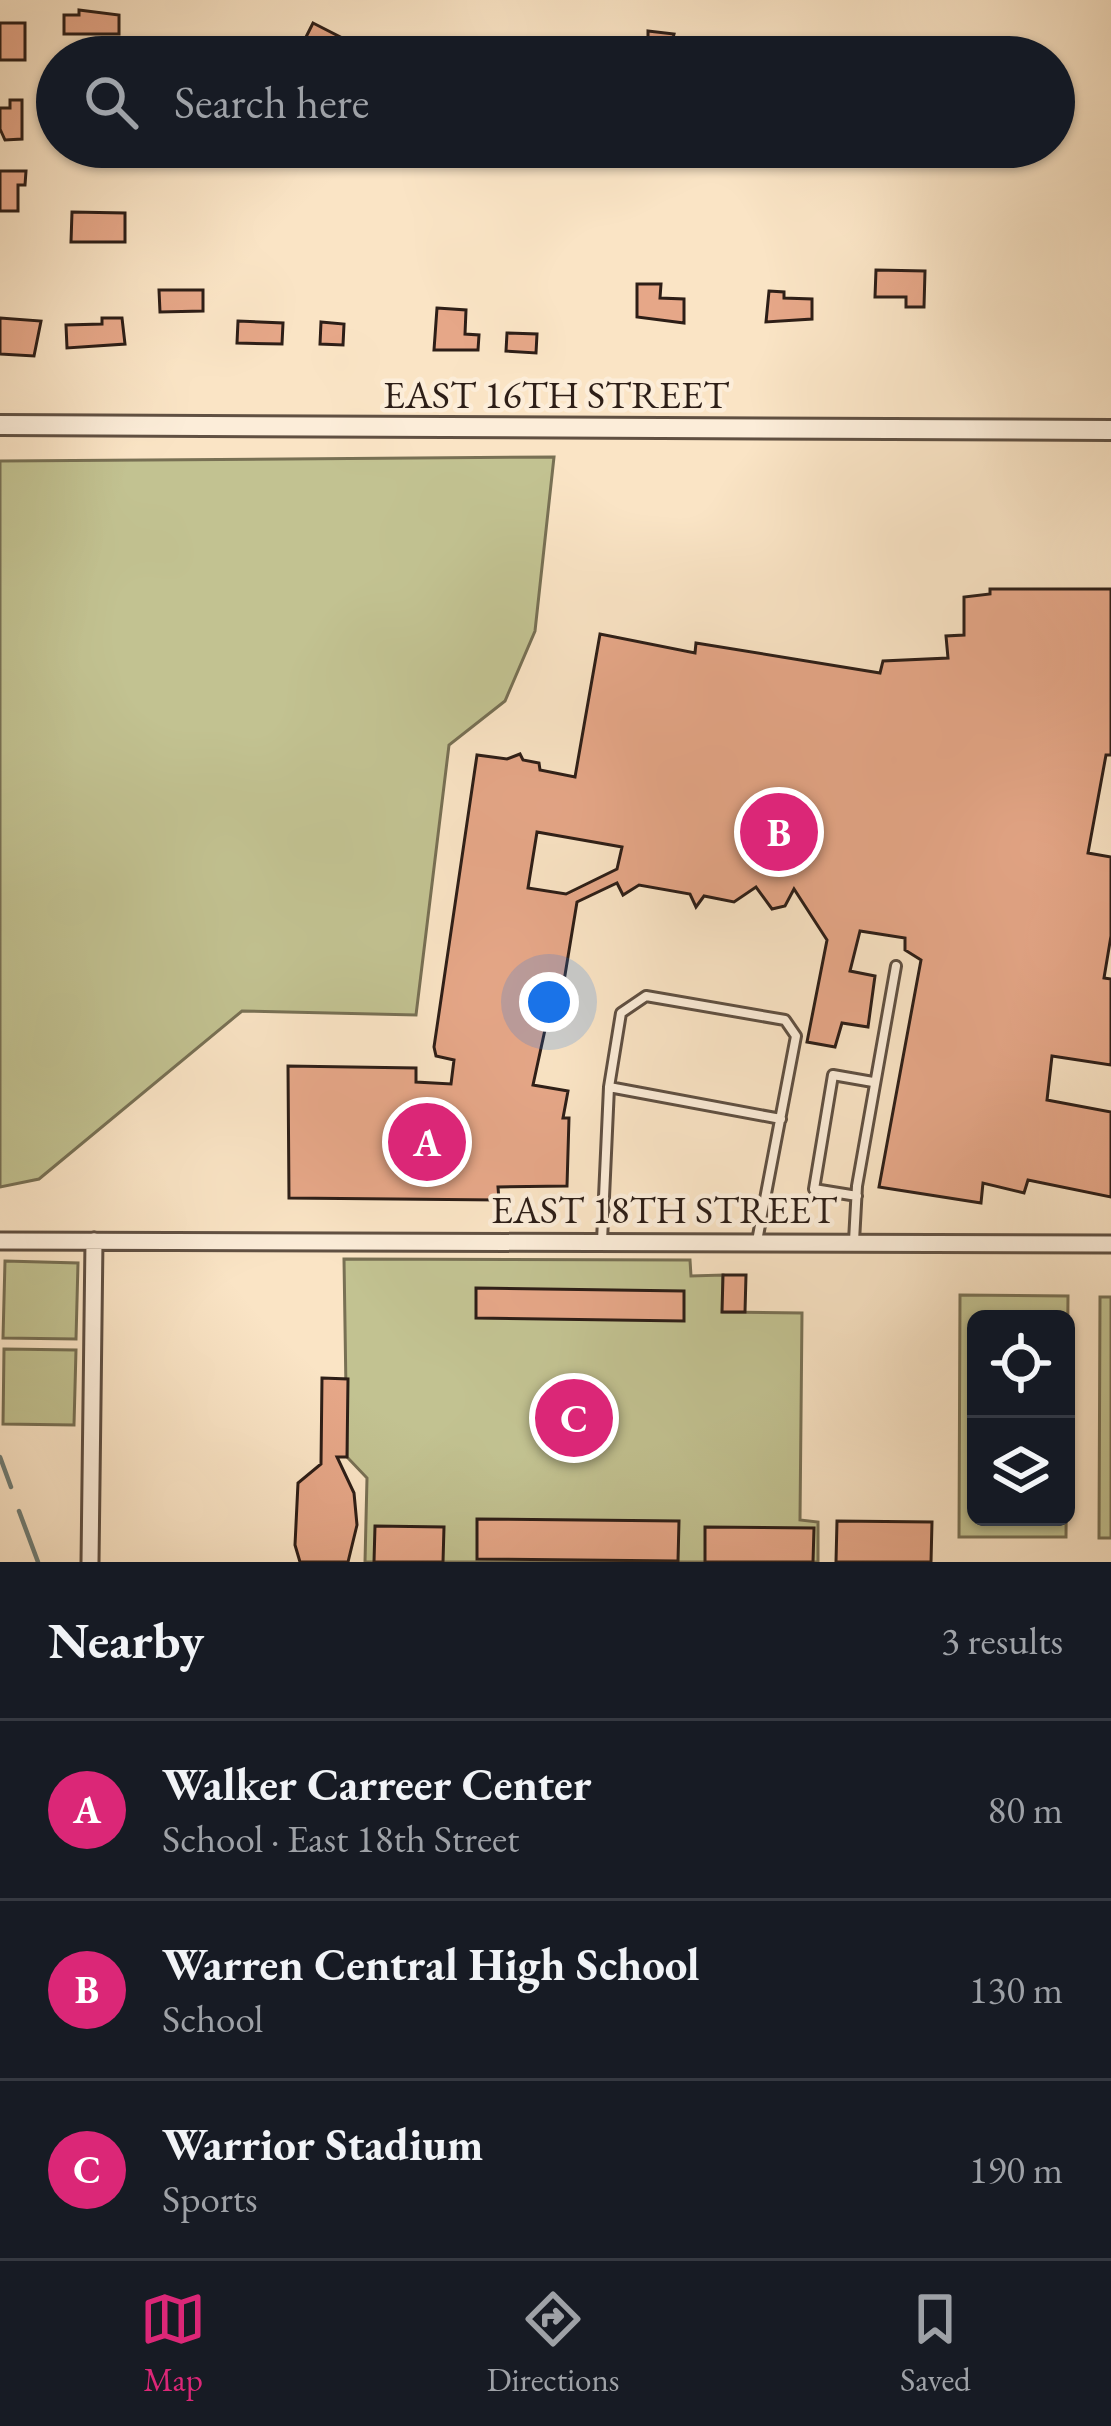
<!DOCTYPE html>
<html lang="en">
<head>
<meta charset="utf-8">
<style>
  body { margin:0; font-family:"EB Garamond",serif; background:#20242c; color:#f1f3f6 }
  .controls { position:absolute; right:36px; bottom:36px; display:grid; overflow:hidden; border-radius:18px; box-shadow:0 3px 9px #0004 }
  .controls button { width:108px; height:108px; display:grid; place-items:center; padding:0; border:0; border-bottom:3px solid #363941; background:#171b24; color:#f1f3f6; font:60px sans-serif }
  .you { position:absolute; left:549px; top:1002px; width:42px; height:42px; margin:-30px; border:9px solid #fff; border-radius:50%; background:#1a73e8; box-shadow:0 0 0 18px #1a73e833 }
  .badge { display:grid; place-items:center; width:78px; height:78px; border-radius:50%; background:#db2777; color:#fff; font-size:39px; font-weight:700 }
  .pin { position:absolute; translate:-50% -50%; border:6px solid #fff; box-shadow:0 3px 12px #0006 }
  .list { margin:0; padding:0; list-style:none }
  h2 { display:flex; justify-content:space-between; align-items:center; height:156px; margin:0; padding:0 48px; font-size:51px }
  h2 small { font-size:39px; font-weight:400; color:#9ea1a6 }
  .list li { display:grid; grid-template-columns:78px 1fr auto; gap:36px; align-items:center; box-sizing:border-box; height:180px; padding:0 48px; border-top:3px solid #363941 }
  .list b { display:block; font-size:45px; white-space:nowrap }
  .list p { margin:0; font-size:39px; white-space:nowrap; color:#9ea1a6 }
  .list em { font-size:39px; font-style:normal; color:#9ea1a6 }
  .icon { flex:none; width:66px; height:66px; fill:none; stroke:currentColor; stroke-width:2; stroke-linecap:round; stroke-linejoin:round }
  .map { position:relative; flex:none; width:1111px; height:1562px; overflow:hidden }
  .search { position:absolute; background:#171b24; box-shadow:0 3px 9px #0004; left:36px; right:36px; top:36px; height:132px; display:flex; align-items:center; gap:30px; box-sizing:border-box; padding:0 42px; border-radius:66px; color:#9ea1a6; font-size:45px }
  .sheet { height:696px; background:#171b24 }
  nav { display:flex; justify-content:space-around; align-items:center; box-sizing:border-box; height:168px; border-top:3px solid #363941; background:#171b24; font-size:33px; color:#9ea1a6 }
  nav a { display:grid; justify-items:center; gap:6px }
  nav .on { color:#db2777 }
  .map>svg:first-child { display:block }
</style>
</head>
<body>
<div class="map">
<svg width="1111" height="1562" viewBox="0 0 1111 1562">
  <rect width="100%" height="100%" fill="#fae4c5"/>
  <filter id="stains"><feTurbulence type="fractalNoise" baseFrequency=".00167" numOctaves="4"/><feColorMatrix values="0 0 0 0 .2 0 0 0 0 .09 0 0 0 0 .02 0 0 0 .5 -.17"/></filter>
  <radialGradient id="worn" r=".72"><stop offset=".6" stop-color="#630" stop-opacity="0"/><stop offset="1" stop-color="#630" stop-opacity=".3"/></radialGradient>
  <path fill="#c2c291" stroke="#787054" stroke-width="3" fill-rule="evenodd" d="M554,457L535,631L505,701L449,745L416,1015L242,1011L39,1179L0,1187V461Z
    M344,1259L690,1260L691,1276L723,1275V1312L802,1313L800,1520L818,1522V1562H365L367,1478L347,1457Z
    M5,1261L78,1263L76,1339L3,1338Z
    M960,1295L1068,1296L1066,1537H959ZM976,1319H1066V1517H976Z
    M1100,1297H1111V1538H1099Z
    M4,1349L76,1350L74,1425L3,1424Z"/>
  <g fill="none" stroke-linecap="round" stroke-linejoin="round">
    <path stroke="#717e76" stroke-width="4.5" d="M0,1457L11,1487
      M19,1511L38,1562"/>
  </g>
  <path fill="#e6a788" stroke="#2d1e17" stroke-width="3" fill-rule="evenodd" d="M79,10L119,15V34H64V15H79Z
    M0,23H25V60H0Z
    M313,23L350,42L343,57L304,41Z
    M648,31L674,34L668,57H648Z
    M379,44L424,50V57H377Z
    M10,100H22V139L5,140L0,129V108H10Z
    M0,171H26L25,185H18V211H0Z
    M72,212L125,213V242H71Z
    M876,270L925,271L924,307H906V297H875Z
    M637,284H661L660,298L684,299V323L637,317Z
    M159,290H203V311L160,312Z
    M769,291L784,292V298L812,299V319L766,322Z
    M437,308L466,310L465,334L479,335L478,350H434Z
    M0,318L41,321L34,356L0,354Z
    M102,318H122L125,344L67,348L66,325L102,324Z
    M238,321L283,323L282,344L237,343Z
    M321,322L344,324L343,345L320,344Z
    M507,333L537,334L536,353L506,351Z
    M990,589H1111V755H1106L1088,853L1111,857V936L1104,978L1111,979V1065L1052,1056L1047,1100L1111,1112V1197L1028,1180L1024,1193L983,1183L981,1203L879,1187L921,960L905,950V938L860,931L850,971L875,976L868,1027L842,1023L835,1047L807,1042L827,940L794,889L785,906L772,909L756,887L734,902L704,896L696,907L690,894L639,885L623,895L617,883L577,902L564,981L572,999L551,1002L533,1085L568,1091L563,1118H569L567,1186L498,1187L499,1200L289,1198L288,1066L416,1068V1082L451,1084L454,1060L436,1056L434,1047L477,755L507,759L520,754L523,760L539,763L540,770L575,777L600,634L695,653L696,643L880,673L883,661L948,658L946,636L964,635V597L990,594ZM537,832L622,847L617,869L566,894L528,888Z
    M723,1275H746L745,1312H722Z
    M476,1288L684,1291V1321L476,1318Z
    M322,1378L348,1379L347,1457H337L354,1493L357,1525L348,1562H300L295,1545L298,1483L321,1464Z
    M477,1519L679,1521L678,1561L477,1559Z
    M837,1521L932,1522L931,1562H836Z
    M375,1526L444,1527L443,1562H374Z
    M705,1527L814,1528L813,1562H705Z"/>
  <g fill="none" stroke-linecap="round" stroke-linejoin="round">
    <g stroke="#605042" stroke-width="14">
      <path id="service" d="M609,1087L781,1119
        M857,1196L814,1189L833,1075L873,1082
        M602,1241L609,1087L621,1013L646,996L785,1020L796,1036L757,1241
        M854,1241L857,1186L896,966"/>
    </g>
    <g stroke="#605042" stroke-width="21">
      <path id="minor" d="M0,1241L1111,1244
        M90,1562L94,1241"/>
    </g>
    <g stroke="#605042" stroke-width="24">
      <path id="tertiary" d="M0,425L1111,430"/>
    </g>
    <use href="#service" stroke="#fcedd9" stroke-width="8"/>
    <use href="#minor" stroke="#fcedd9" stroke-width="15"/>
    <use href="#tertiary" stroke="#fcedd9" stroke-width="18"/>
  </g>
  <g text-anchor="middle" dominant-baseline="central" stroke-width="9" stroke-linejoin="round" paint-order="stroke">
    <g font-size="39" fill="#2d1e17" stroke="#fcedd9">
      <text x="556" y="394">EAST 16TH STREET</text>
      <text x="664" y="1209">EAST 18TH STREET</text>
    </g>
  </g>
  <rect width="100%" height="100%" filter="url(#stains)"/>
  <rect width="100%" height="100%" fill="url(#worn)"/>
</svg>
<div class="controls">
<button><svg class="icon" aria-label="locate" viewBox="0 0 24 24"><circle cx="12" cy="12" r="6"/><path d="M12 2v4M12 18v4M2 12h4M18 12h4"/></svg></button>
<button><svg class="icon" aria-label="layers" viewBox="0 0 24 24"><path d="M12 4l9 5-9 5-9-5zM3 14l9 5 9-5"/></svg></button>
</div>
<div class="you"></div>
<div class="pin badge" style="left:427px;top:1142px">A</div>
<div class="pin badge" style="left:779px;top:832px">B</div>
<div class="pin badge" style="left:574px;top:1418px">C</div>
<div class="search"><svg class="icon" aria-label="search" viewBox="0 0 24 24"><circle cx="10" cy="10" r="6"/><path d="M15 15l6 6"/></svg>Search here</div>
</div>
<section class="sheet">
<h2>Nearby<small>3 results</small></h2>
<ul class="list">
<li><span class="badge">A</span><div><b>Walker Carreer Center</b><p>School · East 18th Street</p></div><em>80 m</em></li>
<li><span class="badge">B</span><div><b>Warren Central High School</b><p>School</p></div><em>130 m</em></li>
<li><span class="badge">C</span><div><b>Warrior Stadium</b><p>Sports</p></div><em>190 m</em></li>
</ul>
</section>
<nav>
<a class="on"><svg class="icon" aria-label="map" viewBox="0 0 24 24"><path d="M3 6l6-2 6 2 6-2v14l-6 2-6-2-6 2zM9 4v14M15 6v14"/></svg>Map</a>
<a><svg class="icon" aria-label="directions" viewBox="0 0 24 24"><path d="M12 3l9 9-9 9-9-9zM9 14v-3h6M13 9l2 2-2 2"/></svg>Directions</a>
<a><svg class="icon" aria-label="saved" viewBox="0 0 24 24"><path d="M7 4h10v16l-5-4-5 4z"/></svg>Saved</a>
</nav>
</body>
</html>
